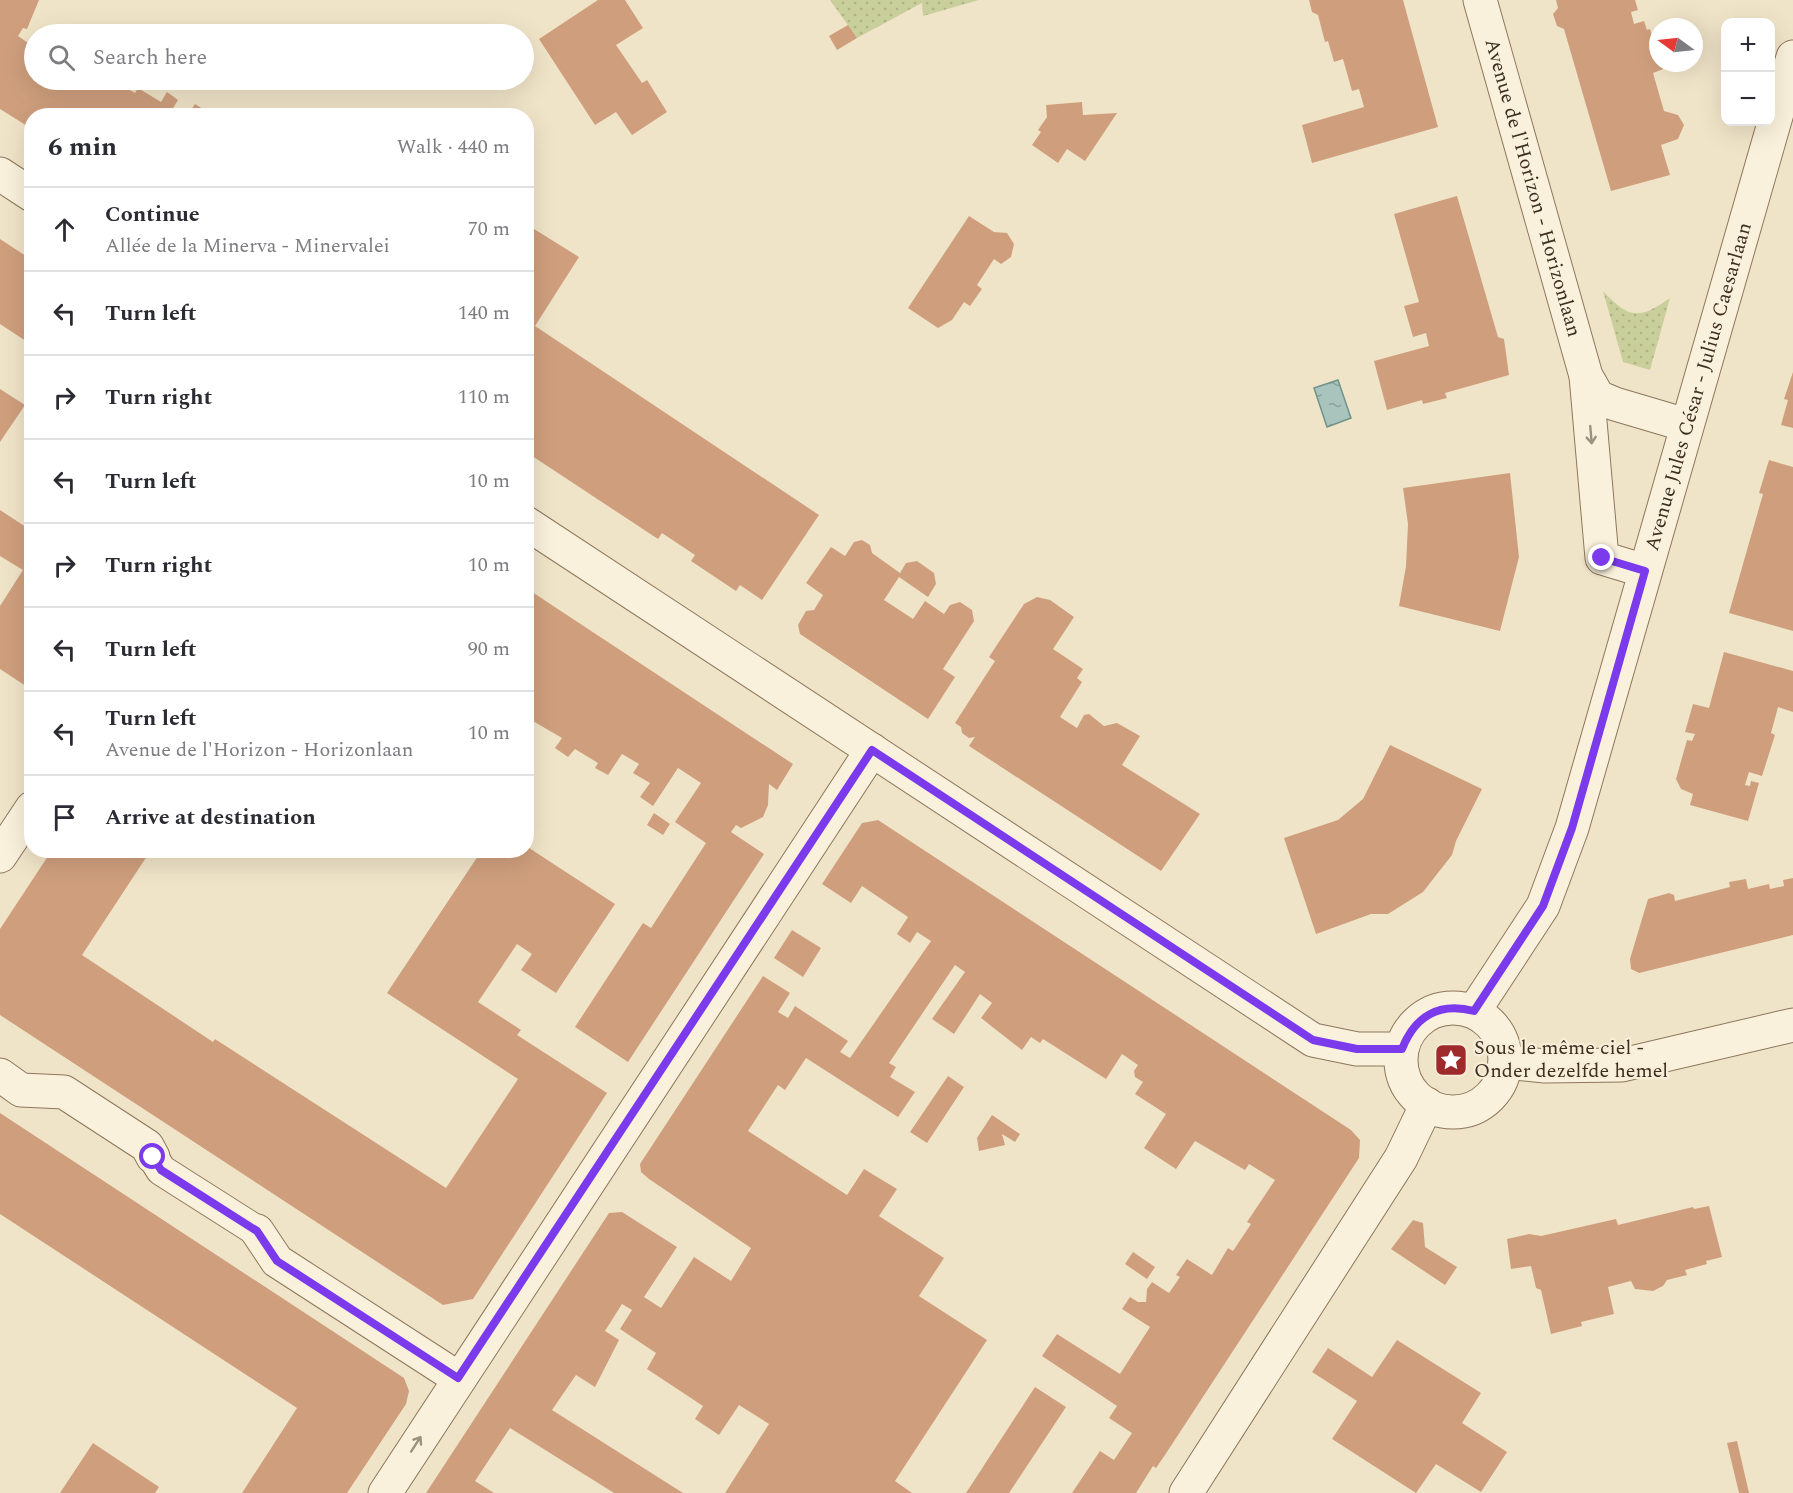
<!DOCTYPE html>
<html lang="en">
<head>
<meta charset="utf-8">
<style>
  body { margin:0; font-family:Spectral,serif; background:#f7f7f7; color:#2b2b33 }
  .controls { position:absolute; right:18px; top:18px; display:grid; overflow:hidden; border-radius:12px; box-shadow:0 6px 24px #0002 }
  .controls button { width:54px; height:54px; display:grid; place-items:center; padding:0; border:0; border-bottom:2px solid #e1e1e2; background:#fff; color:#2b2b33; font:30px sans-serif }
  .compass { position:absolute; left:1649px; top:18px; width:54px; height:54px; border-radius:50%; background:#fff; box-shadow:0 6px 24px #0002; rotate:285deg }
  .stop { position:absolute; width:18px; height:18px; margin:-14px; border:4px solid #7c3aed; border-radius:50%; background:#fff }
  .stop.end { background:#7c3aed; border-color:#fff; box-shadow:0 2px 6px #0008 }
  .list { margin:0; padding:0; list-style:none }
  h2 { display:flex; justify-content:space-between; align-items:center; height:78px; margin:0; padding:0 24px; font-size:26px }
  h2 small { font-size:20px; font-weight:400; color:#7c7c81 }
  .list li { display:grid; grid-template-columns:39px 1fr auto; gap:18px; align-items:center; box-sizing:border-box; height:84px; padding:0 24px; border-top:2px solid #e1e1e2 }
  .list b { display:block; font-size:22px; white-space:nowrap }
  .list p { margin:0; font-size:20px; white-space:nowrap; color:#7c7c81 }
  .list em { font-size:20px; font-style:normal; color:#7c7c81 }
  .icon { flex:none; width:33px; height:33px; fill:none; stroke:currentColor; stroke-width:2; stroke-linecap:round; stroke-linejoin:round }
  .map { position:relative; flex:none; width:1793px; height:1493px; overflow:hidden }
  .search { position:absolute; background:#fff; box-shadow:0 6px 24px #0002; left:24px; top:24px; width:510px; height:66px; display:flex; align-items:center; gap:15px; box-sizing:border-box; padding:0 21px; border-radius:33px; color:#7c7c81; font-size:22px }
  .panel { position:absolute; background:#fff; box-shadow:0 6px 24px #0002; left:24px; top:108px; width:510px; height:750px; border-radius:24px }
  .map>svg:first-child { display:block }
</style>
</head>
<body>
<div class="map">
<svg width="1793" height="1493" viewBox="0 0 1793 1493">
  <defs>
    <pattern id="park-dots" width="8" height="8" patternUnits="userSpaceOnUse" patternTransform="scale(1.5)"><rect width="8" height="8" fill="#c9cf9b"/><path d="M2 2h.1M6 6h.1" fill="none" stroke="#aeb285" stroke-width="1.8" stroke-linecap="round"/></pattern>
    <pattern id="water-ripples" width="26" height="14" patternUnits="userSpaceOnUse" patternTransform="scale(1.5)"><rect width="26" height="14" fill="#a9c4bc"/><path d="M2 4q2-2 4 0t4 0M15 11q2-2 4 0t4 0" fill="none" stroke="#8ba098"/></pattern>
  </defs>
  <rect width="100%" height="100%" fill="#f0e4c8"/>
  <path fill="url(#park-dots)" d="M830,0H979L923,16L922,3L857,38Z
    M1603,291C1629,319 1639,320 1670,298L1650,370L1623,362Z"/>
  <path fill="url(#water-ripples)" stroke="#6f938a" stroke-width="1.5" d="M1338,380L1351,418L1327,427L1314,388Z"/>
  <path fill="#cf9f7d" d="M0,0H39L27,29L23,28L18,36L34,47V80H127L128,89L135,93L138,88L161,102L167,92L178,100L172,110L181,116H32V129L0,109Z
    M598,0H625L643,28L616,45L642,83L647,80L667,112L632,135L616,112L595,125L539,39Z
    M1309,0H1403L1438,127L1312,163L1302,125L1364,107L1359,89L1352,91L1343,59L1334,62L1328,41L1325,42L1318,15L1312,12Z
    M1556,0H1635L1638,10L1631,12L1634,24L1644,21L1647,30L1650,29L1655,46H1658V63H1670L1666,68L1653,73L1664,111L1678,115L1684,125L1678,139L1661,145L1670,175L1611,191L1564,29L1557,26L1553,14L1558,8Z
    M848,25L857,38L837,50L829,36Z
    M1082,102L1083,115L1117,113L1085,161L1067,149L1058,163L1032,145L1041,132L1038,130L1047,117L1046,105Z
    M195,104L214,116H187Z
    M1457,196L1498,337L1504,339L1509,375L1445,393L1447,398L1423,404L1422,400L1387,410L1374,361L1429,346L1426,333L1413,337L1404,306L1419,302L1394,214Z
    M969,216L994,232L1007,233L1014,244L1011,257L1001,264L994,259L977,285L982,289L970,306L964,302L952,320L938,328L908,308Z
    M526,224L579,257L535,326L819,515L762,600L740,585L736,591L691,561L695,555L662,533L658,539L526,452L529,269Z
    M0,239L32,260V345L0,324Z
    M1793,372V428L1781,425L1788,400L1784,399Z
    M0,389L25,405L0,442Z
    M1769,460L1793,467V631L1729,613L1763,494L1759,493Z
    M1510,473L1519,557L1500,631L1399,606L1406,566L1408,524L1403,488Z
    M0,510L32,531V690L0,669V606L23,570L0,556Z
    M862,540L870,545L872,553L900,573L906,563L917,561L934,573L936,584L928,597L899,577L884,600L913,619L925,601L944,614L950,605L960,602L972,610L974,621L943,669L955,677L928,719L800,634L798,625L806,611L814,610L823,595L806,583L831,547L845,556L854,542Z
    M526,588L793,764L777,790L769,784L768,805L763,817L741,828L736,825L731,832L764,854L628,1062L575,1027L643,923L651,928L706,843L675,822L701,783L678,768L653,806L640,797L650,783L633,773L639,764L622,754L608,775L595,768L598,763L575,749L568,757L555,748L562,738L526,717Z
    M1037,597L1050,600L1074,617L1053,649L1083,669L1077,678L1082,682L1060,717L1077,728L1084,715L1089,714L1104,726L1117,723L1140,736L1122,765L1200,814L1161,871L969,746L975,737L969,738L962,733L961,727L955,723L995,661L989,657L1024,604Z
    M1724,652L1793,671V712L1778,707L1771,733L1775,735L1762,776L1749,772L1745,785L1750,786L1751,781L1759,783L1748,821L1690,805L1693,794L1681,789L1676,779L1687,740L1692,741L1695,734L1685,732L1693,704L1709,708Z
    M1390,745L1482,789L1456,841L1452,855L1423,892L1388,914H1371L1316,934L1284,838L1338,820L1363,799Z
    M654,813L670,824L663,835L647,825Z
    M878,820L1351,1130L1360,1140L1359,1158L1165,1455L1156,1468L1153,1466L1136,1493H1072L1100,1451L1114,1460L1132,1433L1109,1418L1117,1406L1042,1356L1057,1334L1120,1374L1150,1327L1122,1309L1130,1297L1138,1302H1146L1147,1289L1152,1282L1169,1293L1180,1277L1176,1275L1187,1259L1212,1275L1228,1248L1233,1251L1251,1224L1247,1222L1275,1180L1249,1164L1245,1170L1195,1141L1176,1169L1144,1148L1166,1114L1135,1094L1143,1082L1135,1077L1134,1071L1138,1065L1122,1054L1106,1079L1043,1039L1040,1043L1031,1037L1022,1050L981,1018L992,1003L980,994L954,1034L932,1019L965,972L955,965L889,1063L896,1067L890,1077L915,1092L898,1117L806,1058L785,1090L778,1085L748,1131L847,1195L864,1169L897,1189L879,1216L944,1258L919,1296L987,1340L895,1481L912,1493H725L769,1424L739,1405L719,1435L695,1419L703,1406L647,1369L656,1353L620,1329L632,1310L622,1304L605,1331L619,1340L595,1387L576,1375L552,1410L683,1493H614L510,1428L475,1481L494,1493H426L609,1213L622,1212L677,1247L644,1297L661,1308L694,1257L731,1281L751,1248L649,1179L641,1172L640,1164L763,976L790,993L778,1012L788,1018L795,1006L848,1041L840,1052L850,1058L931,941L917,932L910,943L897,934L908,917L862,886L851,903L822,884L862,823Z
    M526,846L615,904L556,993L521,970L532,954L517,944L478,1002L521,1030L517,1035L607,1093L473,1299L443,1305L0,1015V929L52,850H151L82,955L213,1042L215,1039L446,1188L518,1079L387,993L482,850H526Z
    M1793,878V935L1639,973L1631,969L1630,959L1648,899L1669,893L1674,895L1675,901L1730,887L1729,882L1746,879L1748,889L1769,884L1770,889L1784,886L1783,880Z
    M792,930L821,948L803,977L774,958Z
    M948,1076L964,1087L927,1143L910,1132Z
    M0,1113L404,1378L409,1391L406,1404L347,1493H242L297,1408L0,1214Z
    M992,1115L1020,1134L1015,1142L1002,1134L1005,1145L979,1151L977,1138Z
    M1709,1206L1722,1257L1706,1261L1707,1264L1685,1270L1687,1275L1667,1280L1663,1286L1653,1291L1635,1289L1631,1281L1608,1287L1614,1314L1581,1322L1582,1326L1551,1334L1541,1290L1536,1288L1531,1266L1511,1269L1507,1239L1529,1234L1541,1236L1616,1219L1618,1225L1693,1207L1694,1209Z
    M1413,1220L1423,1223L1425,1247L1457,1267L1445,1285L1391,1249Z
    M1133,1252L1155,1267L1147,1279L1125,1264Z
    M1397,1340L1481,1393L1462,1423L1507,1452L1481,1492L1436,1464L1416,1493L1332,1439L1357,1401L1312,1372L1328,1348L1372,1377Z
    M1035,1387L1066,1407L1009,1493H966Z
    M1737,1441L1749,1493H1739L1727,1443Z
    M93,1443L159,1487L155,1493H60Z"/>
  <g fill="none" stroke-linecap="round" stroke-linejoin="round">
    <g stroke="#8d765c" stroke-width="32">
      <path id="pedestrian" d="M153,1157L161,1170L257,1231"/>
    </g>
    <g stroke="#8d765c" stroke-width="35">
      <g id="minor">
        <path id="s1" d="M1480,0L1586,376L1598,397L1615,404L1686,425"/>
        <path d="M1586,376L1602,558L1645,571"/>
        <path d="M0,856L32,808"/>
        <path d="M0,1075L21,1090L64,1092L147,1146L153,1157"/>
        <path d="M257,1231L277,1261L458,1378"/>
        <path d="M385,1493L872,750"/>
        <path d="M1186,1493L1401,1158L1427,1104"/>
      </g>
    </g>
    <g stroke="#8d765c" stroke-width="35">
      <g id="tertiary">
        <path d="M0,174L32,195"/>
        <path d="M526,523L1313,1040L1357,1049H1402"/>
        <circle cx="1453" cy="1060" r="52"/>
        <path id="s2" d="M1474,1011L1543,906L1572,828L1793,57"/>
        <path d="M1505,1062L1545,1066L1622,1065L1793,1025"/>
      </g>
    </g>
    <use href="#pedestrian" stroke="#faf1dc" stroke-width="30"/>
    <use href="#minor" stroke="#faf1dc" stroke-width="33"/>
    <use href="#tertiary" stroke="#faf1dc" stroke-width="33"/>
  </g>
  <defs><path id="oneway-shaft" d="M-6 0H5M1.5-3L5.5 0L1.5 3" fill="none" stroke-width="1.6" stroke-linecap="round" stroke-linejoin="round" transform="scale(1.5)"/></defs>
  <g stroke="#9c907e">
    <use href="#oneway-shaft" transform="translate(1591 435) rotate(85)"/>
    <use href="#oneway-shaft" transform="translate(416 1444) rotate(-57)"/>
  </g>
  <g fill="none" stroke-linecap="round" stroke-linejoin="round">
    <path stroke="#7c3aed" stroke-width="8" d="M153,1157L161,1170L257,1231L277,1261L458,1378L872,750L1313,1040L1357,1049H1402C1415,1016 1439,1002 1474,1011L1543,906L1572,828L1645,571L1602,558"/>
  </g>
  <defs>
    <g id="sight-square" transform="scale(1.725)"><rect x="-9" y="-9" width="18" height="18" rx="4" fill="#9e2a2b" stroke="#f7eed8"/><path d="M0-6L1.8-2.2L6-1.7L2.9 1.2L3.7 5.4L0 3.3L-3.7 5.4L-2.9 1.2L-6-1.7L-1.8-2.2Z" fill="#fff"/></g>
  </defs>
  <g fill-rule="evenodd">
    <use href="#sight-square" x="1451" y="1060"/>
  </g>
  <g text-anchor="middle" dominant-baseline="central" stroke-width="4.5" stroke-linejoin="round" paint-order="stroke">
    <g font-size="20" fill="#3d2e20" stroke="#f7eed8">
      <text stroke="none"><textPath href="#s1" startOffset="195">Avenue de l'Horizon - Horizonlaan</textPath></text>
      <text stroke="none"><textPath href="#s2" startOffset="668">Avenue Jules César - Julius Caesarlaan</textPath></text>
    </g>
    <g font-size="20" fill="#3d2e20" stroke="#f7eed8" text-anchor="start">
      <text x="1474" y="1048">Sous le même ciel -<tspan x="1474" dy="23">Onder dezelfde hemel</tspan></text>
    </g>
  </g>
</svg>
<div class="controls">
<button>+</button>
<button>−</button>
</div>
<svg class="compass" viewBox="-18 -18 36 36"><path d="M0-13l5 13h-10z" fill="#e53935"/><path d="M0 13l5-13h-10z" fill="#7c7c81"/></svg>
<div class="stop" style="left:153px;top:1157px"></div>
<div class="stop end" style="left:1602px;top:558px"></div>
<div class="search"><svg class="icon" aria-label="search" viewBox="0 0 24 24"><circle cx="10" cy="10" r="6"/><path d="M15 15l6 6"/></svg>Search here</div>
<section class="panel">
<h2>6 min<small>Walk · 440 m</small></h2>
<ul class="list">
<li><svg class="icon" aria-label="ahead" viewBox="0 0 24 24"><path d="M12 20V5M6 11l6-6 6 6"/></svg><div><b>Continue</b><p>Allée de la Minerva - Minervalei</p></div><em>70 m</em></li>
<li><svg class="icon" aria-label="left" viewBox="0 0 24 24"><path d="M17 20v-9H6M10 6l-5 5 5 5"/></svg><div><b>Turn left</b></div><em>140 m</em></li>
<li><svg class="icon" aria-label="right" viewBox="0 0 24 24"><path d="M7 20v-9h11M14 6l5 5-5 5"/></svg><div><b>Turn right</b></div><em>110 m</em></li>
<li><svg class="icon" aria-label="left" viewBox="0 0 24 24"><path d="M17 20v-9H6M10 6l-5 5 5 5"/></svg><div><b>Turn left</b></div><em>10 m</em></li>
<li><svg class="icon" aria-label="right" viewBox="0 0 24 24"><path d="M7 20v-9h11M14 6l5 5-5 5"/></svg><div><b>Turn right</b></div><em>10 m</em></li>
<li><svg class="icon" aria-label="left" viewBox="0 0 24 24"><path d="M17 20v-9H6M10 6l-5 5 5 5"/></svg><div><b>Turn left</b></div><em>90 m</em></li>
<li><svg class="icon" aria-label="left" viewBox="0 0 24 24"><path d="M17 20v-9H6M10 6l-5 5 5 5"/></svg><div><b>Turn left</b><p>Avenue de l'Horizon - Horizonlaan</p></div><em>10 m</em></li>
<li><svg class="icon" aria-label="arrive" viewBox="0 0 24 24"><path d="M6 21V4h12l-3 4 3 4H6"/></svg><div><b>Arrive at destination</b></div></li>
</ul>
</section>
</div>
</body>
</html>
